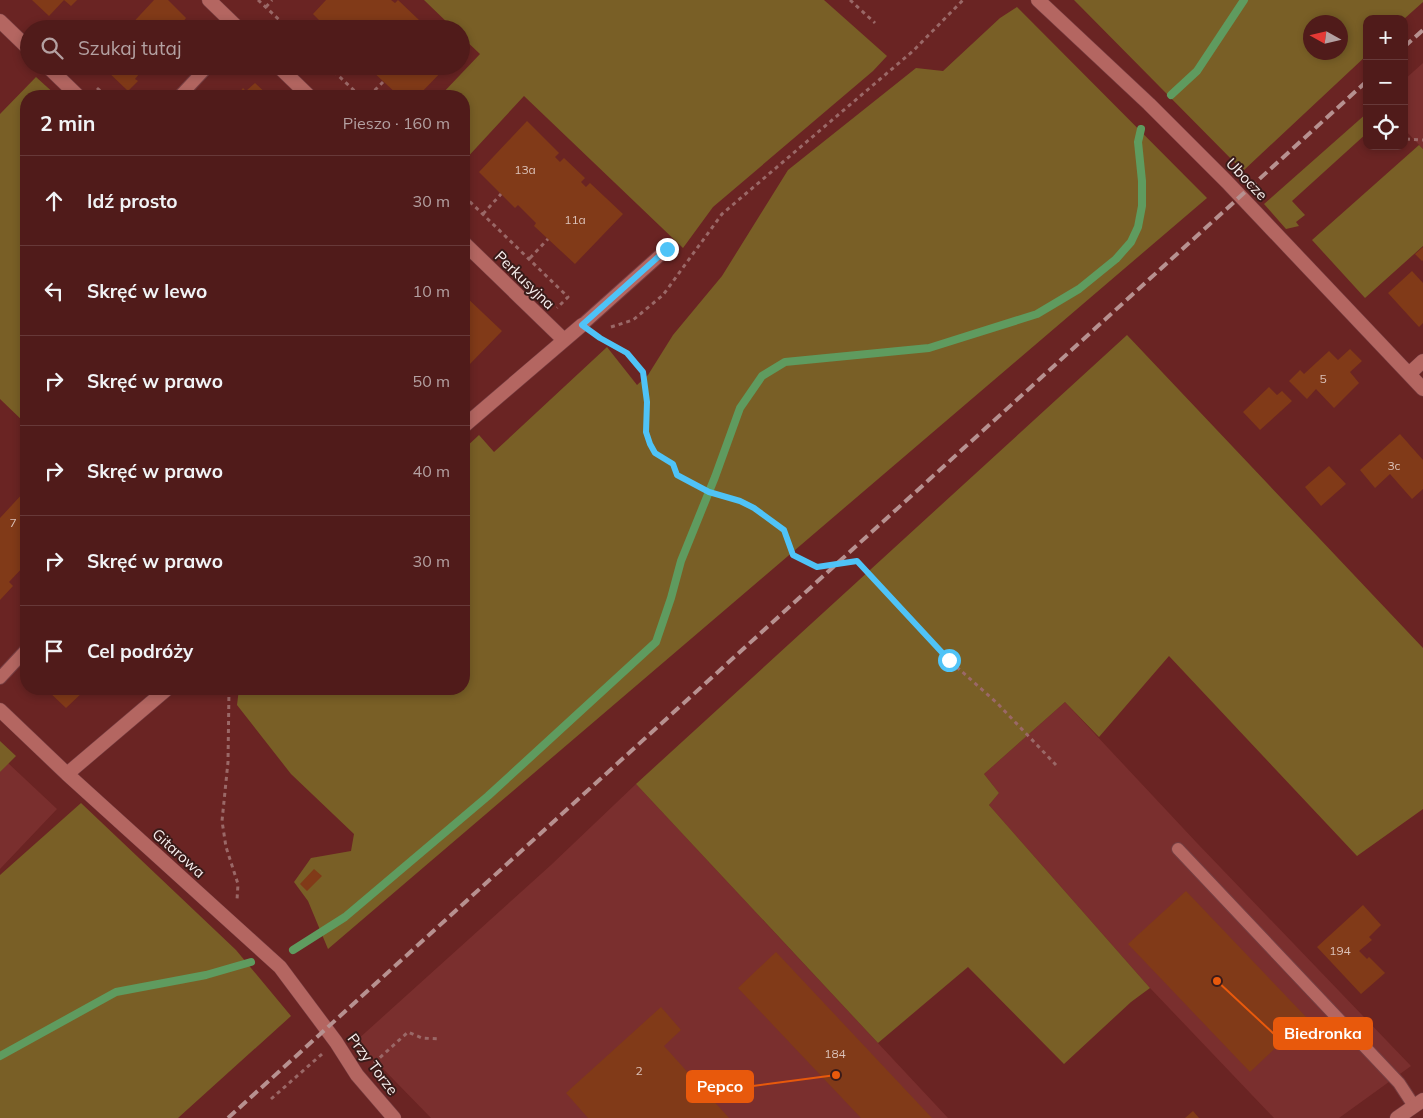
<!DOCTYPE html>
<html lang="pl">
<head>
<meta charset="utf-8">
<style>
  body { margin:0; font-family:Mulish,sans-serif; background:#5a2827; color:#f1f3f6 }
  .controls { position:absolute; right:15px; top:15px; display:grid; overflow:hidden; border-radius:10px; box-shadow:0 2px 8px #0003 }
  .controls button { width:45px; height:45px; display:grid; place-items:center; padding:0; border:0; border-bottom:1px solid #673939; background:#501b1a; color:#f1f3f6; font:25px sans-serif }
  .compass { position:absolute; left:1303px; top:15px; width:45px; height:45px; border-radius:50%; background:#501b1a; box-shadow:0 2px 8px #0003; rotate:278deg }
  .stop { position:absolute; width:15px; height:15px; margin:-11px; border:4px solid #4fc3f7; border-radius:50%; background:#fff }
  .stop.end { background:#4fc3f7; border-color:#fff; box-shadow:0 1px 5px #0008 }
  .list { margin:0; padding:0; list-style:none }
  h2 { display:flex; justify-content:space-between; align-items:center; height:65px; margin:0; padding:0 20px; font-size:21px }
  h2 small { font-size:16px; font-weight:400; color:#b4a1a2 }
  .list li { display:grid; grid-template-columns:32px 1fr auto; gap:15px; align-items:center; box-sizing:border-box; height:90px; padding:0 20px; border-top:1px solid #673939 }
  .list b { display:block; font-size:19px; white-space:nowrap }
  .list em { font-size:16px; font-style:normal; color:#b4a1a2 }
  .icon { flex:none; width:28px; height:28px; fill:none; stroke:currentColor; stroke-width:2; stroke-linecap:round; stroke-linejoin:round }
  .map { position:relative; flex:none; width:1423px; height:1118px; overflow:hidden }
  .search { position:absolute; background:#501b1a; box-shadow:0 2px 8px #0003; left:20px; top:20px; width:450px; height:55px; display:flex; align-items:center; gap:12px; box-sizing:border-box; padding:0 18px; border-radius:28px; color:#b4a1a2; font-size:19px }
  .panel { position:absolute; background:#501b1a; box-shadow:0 2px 8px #0003; left:20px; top:90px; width:450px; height:605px; border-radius:20px }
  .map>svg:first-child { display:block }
</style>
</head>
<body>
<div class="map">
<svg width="1423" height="1118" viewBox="0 0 1423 1118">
  <rect width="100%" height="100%" fill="#6a2423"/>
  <path fill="#7a2f2e" d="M1423,63V149L1404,129V80Z
    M1065,702L1197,843L1411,1066L1339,1118H1274L1150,988L989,805L999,793L984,774Z
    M8,763L57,809L0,869V772Z
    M636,784L948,1118H431L356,1041L551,865Z"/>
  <path fill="#795f26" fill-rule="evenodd" d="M424,0H824L887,56L873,71L713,207L683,248L524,96L464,161V96H440L480,54L461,36V29H454Z
    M1074,0H1423V2L1404,19H1367V55L1243,171ZM1310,22H1340V52H1310Z
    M1017,7L1207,198L328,949L308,901L294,882L311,858L351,851L354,834L291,774L237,705L239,689H464V449L479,435L494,452L607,347L637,385L648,375L673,335L722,276L788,170L916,68L943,71L1000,18Z
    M36,77L57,96H26V424L0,399V114Z
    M1367,113V133L1292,201L1305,215L1296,222L1299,226L1286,229L1264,204Z
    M1419,145L1423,149V246L1365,298L1312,240Z
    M1127,335L1423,648V809L1357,856L1169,656L1099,737L1065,702L984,774L999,793L989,805L1150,988L1131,1002L1064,1064L968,967L878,1043L636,784Z
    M0,741L16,756L0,772Z
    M81,803L236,950L291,1016L178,1118H0V875Z"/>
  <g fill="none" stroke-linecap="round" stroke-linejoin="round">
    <path stroke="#5f9b5f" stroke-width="8" d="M1171,95L1197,71L1244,0
      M293,950L345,917L488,796L656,642L671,598L681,561L715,477L740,408L762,376L785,362L929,348L1037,314L1079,289L1116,259L1131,242L1138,227L1142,206V181L1138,142L1141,129
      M0,1056L116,992L206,975L251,962"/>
  </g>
  <path fill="#813a18" d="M32,0H64L49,16Z
    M64,0H77L71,6Z
    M154,0H168L186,18L179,27L181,29H127Z
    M326,0H391L395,3L398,0L419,20L415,24L420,28L424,25L428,29H328L313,14Z
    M102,66H140L136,71L139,74L135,79L138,81L128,91Z
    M373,66H447L418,96H399L370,69Z
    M255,83L269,96H231L236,91L239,93L243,88L246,91Z
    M527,121L559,153L555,157L560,162L564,158L585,178L581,182L586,187L590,183L623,214L575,264L534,226L536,223L518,205L515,208L479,172Z
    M1423,247V260L1422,261L1415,254Z
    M1412,271L1423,283V323L1419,327L1388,293Z
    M464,295L502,331L469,365L464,361Z
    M1350,349L1362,361L1350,372L1359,383L1334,408L1316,389L1307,399L1289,381L1300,370L1304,374L1329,351L1338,360Z
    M1269,387L1277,395L1282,391L1292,401L1260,430L1243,412Z
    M1400,434L1423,460V489L1412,499L1390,474L1375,488L1360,470Z
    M1329,466L1346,484L1321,506L1305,487Z
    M25,491L26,492V564L9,582L13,586L0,600V518Z
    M46,689H94L92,691L85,690L66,708Z
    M314,869L322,876L307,891L300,884Z
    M1186,891L1307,1018L1250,1072L1128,944Z
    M1363,905L1381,925L1369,937L1372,940L1359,951L1367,959L1369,957L1385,973L1361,994L1317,947Z
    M776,952L932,1118H861L738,988Z
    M661,1007L681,1030L664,1046L729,1118H588L566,1093Z
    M1193,1111L1199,1118H1185Z"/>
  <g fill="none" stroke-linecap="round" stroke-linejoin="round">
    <g stroke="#753d41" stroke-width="14">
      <path id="service" d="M180,96L208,66
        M582,325L667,249
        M0,678L26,650
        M1178,849L1399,1083L1414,1106"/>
    </g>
    <g stroke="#753d41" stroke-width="15">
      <path id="minor" d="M209,0L239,29
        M1038,0L1149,104L1227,182L1423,389
        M0,21L29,49
        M47,66L78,96
        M278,66L309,96
        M464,243L564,340
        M1409,374L1423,361
        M464,426L582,325
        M0,710L67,774L280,967L336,1042L357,1075L394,1118
        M67,774L167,689"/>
    </g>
    <g stroke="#753d41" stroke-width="15">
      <path id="secondary" d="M1397,1118L1423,1100"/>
    </g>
    <path stroke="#9a6867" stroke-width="3" stroke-dasharray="4 4" stroke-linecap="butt" d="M258,0L289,29
      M850,0L875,23
      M266,7L272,0
      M328,66L360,96
      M97,88L106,96
      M369,96L383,82
      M1406,139L1423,140
      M464,196L568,297L557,308
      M483,214L501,194
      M530,258L548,239
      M611,327L633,320L663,295L722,214L913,51L963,0
      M597,336L627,353L643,372L647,402L646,432L650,444L655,453L673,464L677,475L709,492L740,501L754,508L784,530L793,555L810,564L817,567L857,561L949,660L997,703L1056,765
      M229,689L228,762L222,821L226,847L238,884L237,900
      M374,1063L408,1032L422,1038L440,1039
      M271,1099L322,1054"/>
    <use href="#service" stroke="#b46661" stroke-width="12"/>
    <use href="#minor" stroke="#b46661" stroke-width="14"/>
    <use href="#secondary" stroke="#b46661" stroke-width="14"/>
    <path stroke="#b79190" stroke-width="4" stroke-dasharray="10 5" stroke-linecap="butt" d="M1404,47L1423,30
      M228,1118L1367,81"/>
  </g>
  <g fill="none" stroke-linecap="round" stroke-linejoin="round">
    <path stroke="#4fc3f7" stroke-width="6" d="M667,249L582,325L600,338L627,353L643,372L647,402L646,432L650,444L655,453L673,464L677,475L709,492L740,501L754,508L784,530L793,555L817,567L857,561L949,660"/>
  </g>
  <g text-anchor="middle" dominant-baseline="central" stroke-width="4" stroke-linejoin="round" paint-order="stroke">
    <g font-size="12" fill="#dbc2b9">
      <text x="525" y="169">13a</text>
      <text x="575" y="219">11a</text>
      <text x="1323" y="378">5</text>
      <text x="1394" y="465">3c</text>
      <text x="13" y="522">7</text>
      <text x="1340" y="950">194</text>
      <text x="835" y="1053">184</text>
      <text x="639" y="1070">2</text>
    </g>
    <g font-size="15" fill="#f9f0ef" stroke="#3a1b19">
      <text transform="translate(1247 179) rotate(46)">Ubocze</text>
      <text transform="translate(525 280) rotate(44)">Perkusyjna</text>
      <text transform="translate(179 853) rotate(42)">Gitarowa</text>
      <text transform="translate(373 1064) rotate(53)">Przy Torze</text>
    </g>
  </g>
  <path fill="none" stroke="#e8590c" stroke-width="2" d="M1217 981L1274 1034M836 1075L753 1086"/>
  <g fill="#e8590c" stroke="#3a1b19" stroke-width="2">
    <circle cx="1217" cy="981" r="5"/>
    <circle cx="836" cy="1075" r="5"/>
  </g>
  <g fill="#e8590c" stroke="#e8590c" stroke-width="2">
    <rect x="1274" y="1018" width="98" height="31" rx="5"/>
    <rect x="687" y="1071" width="66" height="31" rx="5"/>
  </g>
  <g font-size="16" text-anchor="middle" font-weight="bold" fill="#fff">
    <text x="1323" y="1039">Biedronka</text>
    <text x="720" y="1092">Pepco</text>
  </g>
</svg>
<div class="controls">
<button>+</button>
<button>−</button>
<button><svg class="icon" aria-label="locate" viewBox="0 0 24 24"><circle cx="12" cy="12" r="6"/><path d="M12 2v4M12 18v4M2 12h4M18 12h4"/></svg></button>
</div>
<svg class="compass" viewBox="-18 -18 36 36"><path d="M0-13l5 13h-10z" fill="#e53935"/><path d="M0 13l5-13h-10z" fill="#b4a1a2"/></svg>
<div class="stop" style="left:949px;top:660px"></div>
<div class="stop end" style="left:667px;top:249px"></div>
<div class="search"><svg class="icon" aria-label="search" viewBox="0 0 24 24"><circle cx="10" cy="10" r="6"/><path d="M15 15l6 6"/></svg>Szukaj tutaj</div>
<section class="panel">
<h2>2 min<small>Pieszo · 160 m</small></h2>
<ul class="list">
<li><svg class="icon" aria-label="ahead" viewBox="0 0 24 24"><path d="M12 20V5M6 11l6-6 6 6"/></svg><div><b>Idź prosto</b></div><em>30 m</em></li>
<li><svg class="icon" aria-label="left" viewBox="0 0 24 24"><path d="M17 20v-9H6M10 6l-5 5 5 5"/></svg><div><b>Skręć w lewo</b></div><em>10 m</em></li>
<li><svg class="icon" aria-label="right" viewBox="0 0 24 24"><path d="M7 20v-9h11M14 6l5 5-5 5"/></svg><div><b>Skręć w prawo</b></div><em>50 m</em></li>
<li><svg class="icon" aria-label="right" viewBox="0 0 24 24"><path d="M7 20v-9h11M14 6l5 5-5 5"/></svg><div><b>Skręć w prawo</b></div><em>40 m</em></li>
<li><svg class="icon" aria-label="right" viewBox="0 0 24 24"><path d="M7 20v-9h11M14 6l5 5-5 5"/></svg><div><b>Skręć w prawo</b></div><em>30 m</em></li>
<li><svg class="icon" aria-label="arrive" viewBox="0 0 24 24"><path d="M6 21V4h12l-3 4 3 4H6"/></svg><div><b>Cel podróży</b></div></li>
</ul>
</section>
</div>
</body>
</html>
